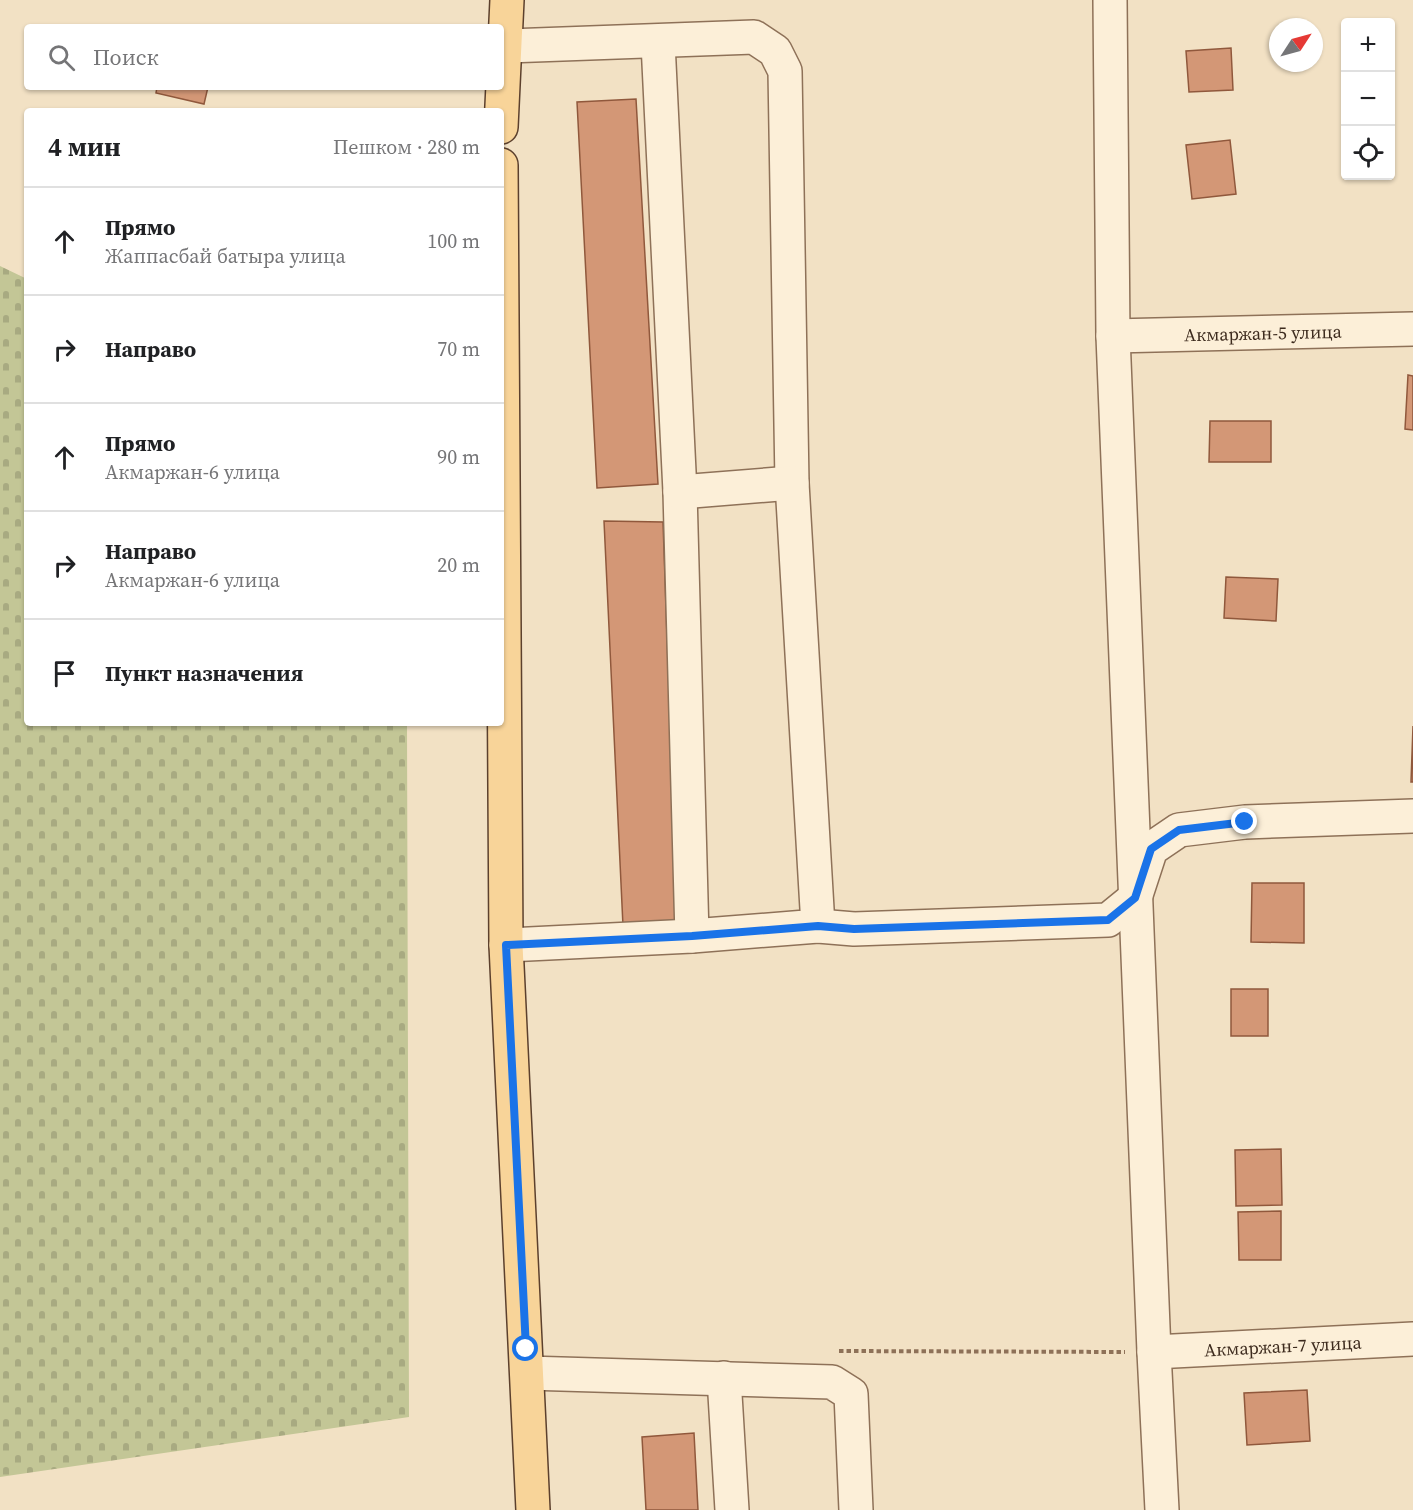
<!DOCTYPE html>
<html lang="ru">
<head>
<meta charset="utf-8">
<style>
  body { margin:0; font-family:"Source Serif 4",serif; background:#f6f6f6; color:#202124 }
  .controls { position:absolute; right:18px; top:18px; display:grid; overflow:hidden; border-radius:6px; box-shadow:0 2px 4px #0004 }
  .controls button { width:54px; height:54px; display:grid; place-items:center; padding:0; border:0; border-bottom:2px solid #e0e0e0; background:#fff; color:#202124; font:30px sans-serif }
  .compass { position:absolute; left:1269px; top:18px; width:54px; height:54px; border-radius:50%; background:#fff; box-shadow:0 2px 4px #0004; rotate:54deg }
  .stop { position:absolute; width:18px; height:18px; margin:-14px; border:4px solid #1a73e8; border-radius:50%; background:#fff }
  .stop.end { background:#1a73e8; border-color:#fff; box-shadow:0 2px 6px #0008 }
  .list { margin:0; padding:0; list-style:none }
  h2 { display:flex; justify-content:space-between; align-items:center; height:78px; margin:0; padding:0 24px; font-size:26px }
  h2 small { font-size:20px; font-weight:400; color:#757577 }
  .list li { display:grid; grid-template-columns:39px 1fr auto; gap:18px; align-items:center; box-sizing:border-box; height:108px; padding:0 24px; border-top:2px solid #e0e0e0 }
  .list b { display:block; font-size:22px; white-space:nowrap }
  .list p { margin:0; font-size:20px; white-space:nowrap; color:#757577 }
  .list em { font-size:20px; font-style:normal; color:#757577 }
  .icon { flex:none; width:33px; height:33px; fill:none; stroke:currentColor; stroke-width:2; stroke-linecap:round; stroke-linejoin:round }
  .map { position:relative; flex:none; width:1413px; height:1510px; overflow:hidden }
  .search { position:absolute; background:#fff; box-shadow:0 2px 4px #0004; left:24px; top:24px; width:480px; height:66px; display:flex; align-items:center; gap:15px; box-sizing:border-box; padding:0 21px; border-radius:6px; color:#757577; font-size:22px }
  .panel { position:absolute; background:#fff; box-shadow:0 2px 4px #0004; left:24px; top:108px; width:480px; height:618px; border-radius:6px }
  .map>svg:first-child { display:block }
</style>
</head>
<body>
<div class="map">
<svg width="1413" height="1510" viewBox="0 0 1413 1510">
  <defs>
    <pattern id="cemetery-stones" width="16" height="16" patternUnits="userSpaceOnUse" patternTransform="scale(1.5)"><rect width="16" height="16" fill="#c3c696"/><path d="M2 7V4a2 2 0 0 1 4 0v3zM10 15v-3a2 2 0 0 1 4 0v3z" fill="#a8aa81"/></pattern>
  </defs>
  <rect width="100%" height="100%" fill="#f2e1c4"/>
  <path fill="url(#cemetery-stones)" d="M0,266L27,279V723H407L409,1417L0,1477Z"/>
  <path fill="#d39776" stroke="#90583c" stroke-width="1.5" d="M1231,48L1233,90L1189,92L1186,51Z
    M157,87H208L204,104L156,93Z
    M636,99L658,484L597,488L577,102Z
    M1230,140L1236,194L1192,199L1186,145Z
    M1408,375L1413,376V430L1405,429Z
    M1210,421H1271V462H1209Z
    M604,521L663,522L677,923L623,926Z
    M1226,577L1278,579L1276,621L1224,618Z
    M1413,726V782H1411Z
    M1252,883H1304V943L1251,942Z
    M1231,989H1268V1036H1231Z
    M1281,1149L1282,1205L1236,1206L1235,1150Z
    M1281,1211V1260H1239L1238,1212Z
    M1307,1390L1310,1441L1247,1445L1244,1393Z
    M694,1433L698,1510H646L642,1437Z"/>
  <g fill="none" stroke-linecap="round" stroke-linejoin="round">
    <g stroke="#8e7158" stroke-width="36">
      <g id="minor">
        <path d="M1110,0L1113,336L1154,1352L1162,1510"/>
        <path d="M658,43L680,492L692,936"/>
        <path d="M505,46L754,37L775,51L785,71L792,483L818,926L692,936L506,945"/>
        <path id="s1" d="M1113,336L1413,329"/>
        <path d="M680,492L792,483"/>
        <path d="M818,926L854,929L1108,920L1135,898L1151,849L1179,830L1245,822L1413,816"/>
        <path id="s2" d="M1154,1352L1413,1339"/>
        <path d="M527,1373L832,1382L851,1394L856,1510"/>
        <path d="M724,1378L732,1510"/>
      </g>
    </g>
    <g stroke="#5c402d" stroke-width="36">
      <path id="major" d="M501,127L507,0
        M501,165L506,945L533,1510"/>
    </g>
    <path stroke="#8e7158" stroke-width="4" stroke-dasharray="4.5 3" stroke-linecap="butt" d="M839,1351L1125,1352"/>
    <use href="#minor" stroke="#fcefd8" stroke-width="33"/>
    <use href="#major" stroke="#f8d499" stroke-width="33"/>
  </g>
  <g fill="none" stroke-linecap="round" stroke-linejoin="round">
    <path stroke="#1a73e8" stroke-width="8" d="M526,1349L506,945L692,936L818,926L854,929L1108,920L1135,898L1151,849L1179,830L1245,822"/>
  </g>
  <g text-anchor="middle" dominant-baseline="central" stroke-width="4.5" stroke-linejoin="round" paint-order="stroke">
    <g font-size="18" fill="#3d2b1e" stroke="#f8ecd4">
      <text stroke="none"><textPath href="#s1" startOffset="150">Акмаржан-5 улица</textPath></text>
      <text stroke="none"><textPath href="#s2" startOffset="129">Акмаржан-7 улица</textPath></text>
    </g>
  </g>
</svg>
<div class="controls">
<button>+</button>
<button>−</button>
<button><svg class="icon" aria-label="locate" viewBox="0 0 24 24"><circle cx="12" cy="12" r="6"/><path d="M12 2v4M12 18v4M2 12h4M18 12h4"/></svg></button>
</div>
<svg class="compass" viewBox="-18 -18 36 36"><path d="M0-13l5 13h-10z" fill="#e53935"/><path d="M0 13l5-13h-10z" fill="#757577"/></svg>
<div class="stop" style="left:526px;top:1349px"></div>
<div class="stop end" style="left:1245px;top:822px"></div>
<div class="search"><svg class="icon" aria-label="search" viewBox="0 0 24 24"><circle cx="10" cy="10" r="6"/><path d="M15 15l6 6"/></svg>Поиск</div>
<section class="panel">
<h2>4 мин<small>Пешком · 280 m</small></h2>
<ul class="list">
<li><svg class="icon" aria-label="ahead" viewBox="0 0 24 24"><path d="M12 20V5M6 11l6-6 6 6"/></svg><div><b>Прямо</b><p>Жаппасбай батыра улица</p></div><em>100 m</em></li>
<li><svg class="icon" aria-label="right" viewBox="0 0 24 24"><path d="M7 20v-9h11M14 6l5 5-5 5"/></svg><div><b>Направо</b></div><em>70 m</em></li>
<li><svg class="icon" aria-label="ahead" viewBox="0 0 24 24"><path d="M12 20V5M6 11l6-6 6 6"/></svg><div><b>Прямо</b><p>Акмаржан-6 улица</p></div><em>90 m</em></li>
<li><svg class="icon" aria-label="right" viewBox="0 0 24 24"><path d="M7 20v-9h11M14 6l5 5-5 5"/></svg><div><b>Направо</b><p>Акмаржан-6 улица</p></div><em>20 m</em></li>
<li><svg class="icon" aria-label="arrive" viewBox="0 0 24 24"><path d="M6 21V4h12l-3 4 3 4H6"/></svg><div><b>Пункт назначения</b></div></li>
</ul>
</section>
</div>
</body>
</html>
